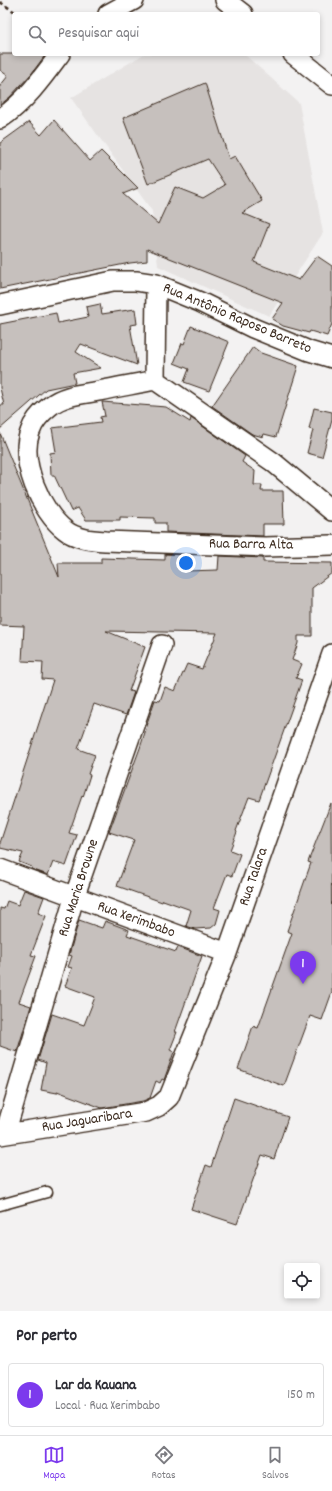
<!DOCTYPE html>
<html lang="pt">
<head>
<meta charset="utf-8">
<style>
  body { margin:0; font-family:Dekko,sans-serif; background:#f7f7f7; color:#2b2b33 }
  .controls { position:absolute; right:12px; bottom:12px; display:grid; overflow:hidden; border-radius:4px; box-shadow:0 2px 6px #0003 }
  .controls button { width:36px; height:36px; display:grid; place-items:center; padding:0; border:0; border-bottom:1px solid #e1e1e2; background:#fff; color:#2b2b33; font:20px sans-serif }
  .you { position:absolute; left:186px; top:563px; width:14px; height:14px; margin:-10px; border:3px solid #fff; border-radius:50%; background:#1a73e8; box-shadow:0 0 0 6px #1a73e833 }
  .badge { display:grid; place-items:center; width:26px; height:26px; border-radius:50%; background:#7c3aed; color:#fff; font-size:13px; font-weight:700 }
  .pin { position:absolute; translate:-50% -33px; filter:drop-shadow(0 1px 2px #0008) }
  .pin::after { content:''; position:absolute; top:21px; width:14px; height:12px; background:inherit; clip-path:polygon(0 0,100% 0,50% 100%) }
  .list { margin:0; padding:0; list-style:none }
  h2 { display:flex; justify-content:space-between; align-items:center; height:52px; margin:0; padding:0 16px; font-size:17px }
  h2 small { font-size:13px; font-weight:400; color:#7c7c81 }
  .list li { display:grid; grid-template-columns:26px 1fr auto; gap:12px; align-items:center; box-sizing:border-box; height:64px; margin:0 8px 8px; padding:0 8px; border:1px solid #e1e1e2; border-radius:4px }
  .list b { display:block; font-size:15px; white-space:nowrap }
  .list p { margin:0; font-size:13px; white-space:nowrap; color:#7c7c81 }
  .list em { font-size:13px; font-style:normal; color:#7c7c81 }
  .icon { flex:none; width:22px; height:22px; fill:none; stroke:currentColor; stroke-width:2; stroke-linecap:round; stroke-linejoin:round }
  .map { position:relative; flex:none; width:332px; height:1311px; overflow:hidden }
  .search { position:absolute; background:#fff; box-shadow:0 2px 6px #0003; left:12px; right:12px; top:12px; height:44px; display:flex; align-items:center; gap:10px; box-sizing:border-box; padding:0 14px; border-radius:4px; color:#7c7c81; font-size:15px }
  .sheet { height:124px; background:#fff }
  nav { display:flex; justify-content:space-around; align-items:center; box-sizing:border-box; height:56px; border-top:1px solid #e1e1e2; background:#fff; font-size:11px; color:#7c7c81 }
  nav a { display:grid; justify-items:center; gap:2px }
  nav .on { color:#7c3aed }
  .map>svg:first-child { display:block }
</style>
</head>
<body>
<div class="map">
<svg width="332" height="1311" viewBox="0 0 332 1311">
  <rect width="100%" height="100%" fill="#f3f2f2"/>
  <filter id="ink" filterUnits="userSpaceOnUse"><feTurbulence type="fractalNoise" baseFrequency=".025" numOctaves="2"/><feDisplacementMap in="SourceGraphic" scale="8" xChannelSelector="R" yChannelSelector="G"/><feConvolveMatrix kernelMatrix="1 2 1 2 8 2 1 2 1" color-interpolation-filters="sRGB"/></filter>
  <g filter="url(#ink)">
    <path fill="#e6e3e2" d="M144,54H244L299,103L323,233L269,316L158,266L152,211L71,98Z"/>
    <path fill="#c6c0bd" stroke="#3b2a1e" d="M0,54H46L32,73L10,97L0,105V86L8,76L0,70Z
      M205,83L229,159L235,156L262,201L242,213L269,224L254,262L299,280L317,256L332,266V324L327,336L310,331L309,333L283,326L272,319L283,303L147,249V261L130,263L0,289V143L29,122L41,135L54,120L90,161L101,151L138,188L123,194L158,224L175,187L203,198L225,185L208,159L148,184L123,118Z
      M100,304L102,314L135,309L137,324L130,325L137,365L81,344L76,352L101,368L73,373L75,383L46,389L0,429V405H4L0,388V324L56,313L58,323L88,317L86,307Z
      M191,326L229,342L209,391L184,382L189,369L174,363L182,343L184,344Z
      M253,347L261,353L298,366L276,437L264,434L263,437L252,434L212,406Z
      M102,402L166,407L190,422L191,418L245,456L242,462L255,471L254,485H262L261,491H283L284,524H263V536L166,532V523H155V518L120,517V520H86L78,508L71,511L54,475H51L50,453L56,452L52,428L101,422L100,417L105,416Z
      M314,408L332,412V420L322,457L307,453L313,430L309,429Z
      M0,433L59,577L58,563H101V558L165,560V554L186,555V571L218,570L219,556L263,558V562L332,563V573L312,588V636H298V643L292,660L302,664L296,678L302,680L259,800L249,797L236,831L237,832L230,850L240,854L232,876L227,874L214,908L220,910L216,924L211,928L195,929L186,926L191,910L163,900L162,902L117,886L134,840L109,832L140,748L148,723H147L155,700L160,701L165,687L175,691L187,664L202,669L217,633L106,631L145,647L129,691L134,692L126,715L94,704L78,749L95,755L88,774L90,775L83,797L82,796L69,833L77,835L66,866L53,862L48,875L31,869L32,867L19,862L23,853L0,848V843L53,680L42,679L43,662L22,661L24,626L0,625Z
      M331,803L332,992L322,1020L310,1016L284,1086L238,1069L253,1026L258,1028L292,933L287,931L311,863L308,862Z
      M24,890L44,897L38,913L46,916L31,955L36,956L19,1002L31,1006L17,1052L0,1046V908L4,909L7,901L18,905Z
      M79,920L102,928L105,921L129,930L127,935L176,952L178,947L202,956L175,1032H177L170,1050L174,1052L164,1080L162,1079L160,1083L156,1081L150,1098L143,1101L102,1108L57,1091V1093L41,1090L46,1063L38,1060L52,1014L84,1025L95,997L65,986L72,968L68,967L72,956L69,955Z
      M234,1098L288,1117L274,1159L262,1155L237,1224L191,1209L206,1165L211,1167Z"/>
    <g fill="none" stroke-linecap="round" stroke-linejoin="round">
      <g stroke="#3b2a1e" stroke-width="13">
        <path id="lane" d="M0,1205L47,1192"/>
      </g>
      <g stroke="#3b2a1e" stroke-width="22">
        <path id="street" d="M225,0L243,14
          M108,14L134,0
          M293,54L332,85
          M0,119C25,102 43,77 60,54
          M0,305L113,281H136L156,284L200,302L253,328L309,351L332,358
          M155,380C136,384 117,387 99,391C83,394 63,395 50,406C41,413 33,422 30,432C19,461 41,512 65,530C76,539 92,540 106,541L265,547L332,545
          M155,380L273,462L332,511
          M155,380L156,284
          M0,869L227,953
          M5,1134L74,898L162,645
          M0,1135L146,1112L159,1106L169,1097L227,953L332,654"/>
      </g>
      <path stroke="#3b2a1e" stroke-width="2.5" stroke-dasharray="4 3" stroke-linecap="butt" d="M0,2L18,14"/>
      <use href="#lane" stroke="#fff" stroke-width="10"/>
      <use href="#street" stroke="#fff" stroke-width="19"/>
    </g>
  </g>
  <g text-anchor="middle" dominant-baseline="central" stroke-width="3.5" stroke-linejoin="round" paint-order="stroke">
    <g font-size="15" fill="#3b2a1e" stroke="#fff">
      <text transform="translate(237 319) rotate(23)">Rua Antônio Raposo Barreto</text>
      <text transform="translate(251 545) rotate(1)">Rua Barra Alta</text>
      <text transform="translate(254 877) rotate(-71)">Rua Talara</text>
      <text transform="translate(79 888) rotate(-72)">Rua Maria Browne</text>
      <text transform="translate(136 920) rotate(20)">Rua Xerimbabo</text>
      <text transform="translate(87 1121) rotate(-9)">Rua Jaguaribara</text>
    </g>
  </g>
</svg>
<div class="controls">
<button><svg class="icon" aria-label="locate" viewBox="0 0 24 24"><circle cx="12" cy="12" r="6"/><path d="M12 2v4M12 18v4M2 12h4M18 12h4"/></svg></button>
</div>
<div class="you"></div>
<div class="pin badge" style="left:303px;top:984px">1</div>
<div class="search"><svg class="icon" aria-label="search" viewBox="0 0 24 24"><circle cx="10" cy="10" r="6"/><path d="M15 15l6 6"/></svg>Pesquisar aqui</div>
</div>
<section class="sheet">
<h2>Por perto<small></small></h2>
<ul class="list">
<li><span class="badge">1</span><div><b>Lar da Kauana</b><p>Local · Rua Xerimbabo</p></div><em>150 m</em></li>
</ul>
</section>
<nav>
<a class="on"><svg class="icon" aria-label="map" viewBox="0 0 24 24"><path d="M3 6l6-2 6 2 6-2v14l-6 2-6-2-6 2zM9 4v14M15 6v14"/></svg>Mapa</a>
<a><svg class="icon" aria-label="directions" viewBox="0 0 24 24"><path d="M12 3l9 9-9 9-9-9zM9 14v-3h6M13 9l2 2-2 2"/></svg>Rotas</a>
<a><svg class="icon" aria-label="saved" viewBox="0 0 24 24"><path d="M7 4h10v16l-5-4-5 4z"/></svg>Salvos</a>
</nav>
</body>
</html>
